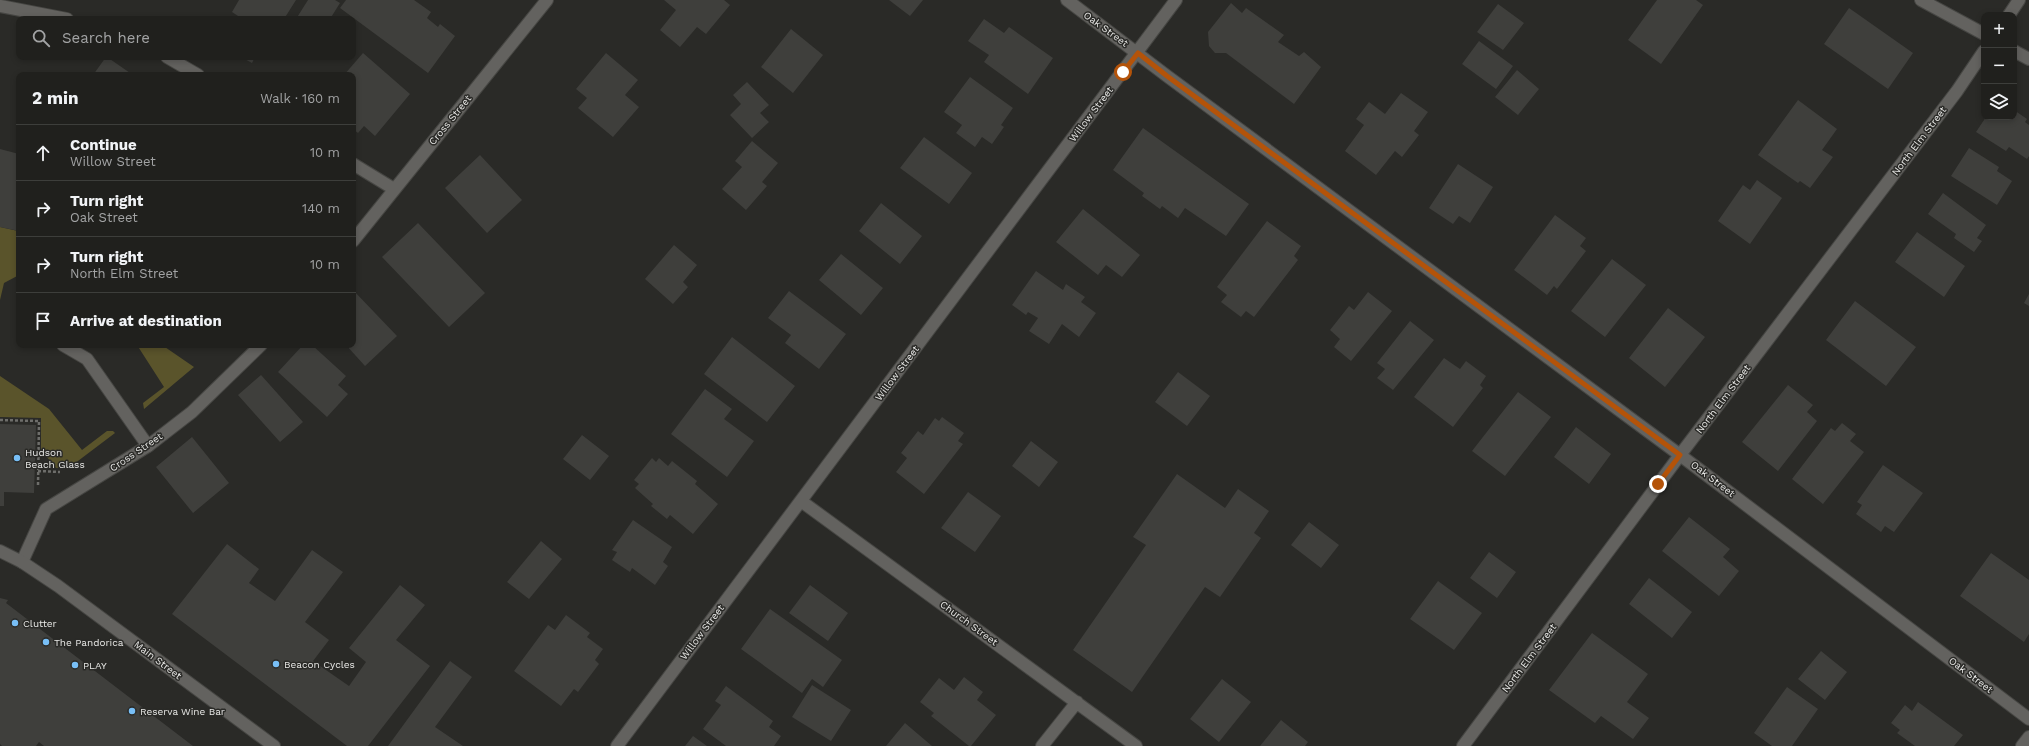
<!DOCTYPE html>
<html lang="en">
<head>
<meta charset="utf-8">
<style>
  body { margin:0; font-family:"Work Sans",sans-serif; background:#282826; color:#f1f3f6 }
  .controls { position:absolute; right:12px; top:12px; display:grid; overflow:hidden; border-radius:8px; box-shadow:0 2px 6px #0003 }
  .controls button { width:36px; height:36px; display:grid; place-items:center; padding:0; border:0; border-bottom:1px solid #3d3e3b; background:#20201d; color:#f1f3f6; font:20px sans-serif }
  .stop { position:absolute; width:12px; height:12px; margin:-9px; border:3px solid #b45309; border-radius:50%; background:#fff }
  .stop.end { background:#b45309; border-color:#fff; box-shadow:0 1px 4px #0008 }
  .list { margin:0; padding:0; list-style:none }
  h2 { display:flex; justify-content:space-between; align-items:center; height:52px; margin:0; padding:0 16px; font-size:17px }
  h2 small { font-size:13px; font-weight:400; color:#a2a3a4 }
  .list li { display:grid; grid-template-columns:26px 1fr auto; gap:12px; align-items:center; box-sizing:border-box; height:56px; padding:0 16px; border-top:1px solid #3d3e3b }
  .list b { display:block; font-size:15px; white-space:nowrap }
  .list p { margin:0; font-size:13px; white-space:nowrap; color:#a2a3a4 }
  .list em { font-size:13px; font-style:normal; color:#a2a3a4 }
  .icon { flex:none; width:22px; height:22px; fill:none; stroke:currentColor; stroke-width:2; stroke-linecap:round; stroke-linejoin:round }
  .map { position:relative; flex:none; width:2029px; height:746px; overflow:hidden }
  .search { position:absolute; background:#20201d; box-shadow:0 2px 6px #0003; left:16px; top:16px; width:340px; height:44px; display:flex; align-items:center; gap:10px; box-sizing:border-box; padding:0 14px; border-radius:8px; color:#a2a3a4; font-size:15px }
  .panel { position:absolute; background:#20201d; box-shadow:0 2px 6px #0003; left:16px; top:72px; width:340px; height:276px; border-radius:8px }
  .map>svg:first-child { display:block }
</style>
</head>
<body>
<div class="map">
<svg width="2029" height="746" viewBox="0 0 2029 746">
  <rect width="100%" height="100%" fill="#2a2a27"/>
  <path fill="#5a542b" d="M0,227L18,231L19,230V275L4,283L0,300Z
    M137,345H162L194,367L144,409L143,403L164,387Z
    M0,376L49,409L82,450L107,431H113L115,433L70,467L56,468L41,450V418L0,417Z"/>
  <path fill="#3f3f3c" d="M239,0H296L284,19H236L238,16L232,12Z
    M308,0H335L340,3L330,19H296Z
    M346,0H414L431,12L427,18L438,27L440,24L455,36L428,73L340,8Z
    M664,0H724L730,5L706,34L697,27L680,47L660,30L676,10Z
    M889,0H923L910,16Z
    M1657,0H1696L1703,5L1661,64L1628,40Z
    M1231,3L1242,13L1246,8L1284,35L1278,42L1299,56L1304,52L1321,67L1294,104L1226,53H1215L1209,46L1208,32Z
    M1498,4L1524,23L1503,50L1477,32Z
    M1849,8L1913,53L1888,89L1824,44Z
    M984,19L1004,33L1009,27L1053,58L1028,94L984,62L989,55L968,41Z
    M791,29L823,55L793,93L761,67Z
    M1479,41L1513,66L1496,89L1462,64Z
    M363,53L410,94L375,136L364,126L358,133L353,129V75H344Z
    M606,53L638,80L625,95L639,107L613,137L578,108L587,98L576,89Z
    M106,57H107L133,75H93Z
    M241,57H255L252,63Z
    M1517,70L1539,89L1518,115L1495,97Z
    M970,77L1013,108L1001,125L1004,127L992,144L982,137L975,147L956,133L962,125L944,112Z
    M747,82L769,105L760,113L769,122L752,138L730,115L741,104L733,95Z
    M1401,93L1428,112L1414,131L1419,135L1402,157L1395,151L1376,175L1345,151L1364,125L1356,119L1369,102L1385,114Z
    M1798,100L1837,129L1822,150L1833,157L1810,188L1800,181L1798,183L1758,155Z
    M2014,110L2027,119L2025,122L2029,125V156L2027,159L2009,147L2006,151L1976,132L1986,117H2014Z
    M1143,128L1249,204L1226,236L1185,208L1178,218L1162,206L1160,209L1142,196L1144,193L1113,170Z
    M924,137L972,173L949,204L900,168Z
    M752,141L778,163L762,182L767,186L746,210L722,189L742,167L735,161Z
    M1969,148L1999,167L1997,171L2012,181L1997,205L1951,176Z
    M0,149L19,154V231L0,227Z
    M480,155L522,200L487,233L445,188Z
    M1458,164L1493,187L1470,223L1459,216L1453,224L1429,208Z
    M1757,180L1782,198L1750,244L1718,221L1743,185L1750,190Z
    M1943,193L1986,225L1977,238L1982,241L1974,252L1954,238L1956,234L1928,214Z
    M881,203L922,236L900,264L859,231Z
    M1083,209L1140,255L1122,277L1106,265L1098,275L1056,242Z
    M1555,215L1586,238L1580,246L1586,251L1557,289L1554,286L1547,295L1514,270Z
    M1267,221L1301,246L1294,256L1298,260L1254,317L1246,311L1241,317L1221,302L1227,295L1217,287Z
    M418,223L485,293L449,327L382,257Z
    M1917,232L1965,266L1944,297L1895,262Z
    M674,245L697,265L683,282L688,287L673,304L645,279Z
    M841,254L883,288L861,315L819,280Z
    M1612,259L1646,285L1605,337L1571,311Z
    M1036,271L1063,290L1066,284L1085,297L1081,302L1096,313L1079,337L1062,324L1049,344L1029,331L1038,318L1028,312L1026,315L1012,305Z
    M353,290L397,336L365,366L346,345H353Z
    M789,291L846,334L819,369L785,343L791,335L768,318Z
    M1368,292L1392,311L1351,361L1334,347L1340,339L1330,330L1349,306L1354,310Z
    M2029,294V306L2024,303Z
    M1855,301L1916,347L1886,386L1826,340Z
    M1668,308L1705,337L1665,387L1629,358Z
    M1410,321L1434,340L1393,390L1377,378L1385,369L1377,363Z
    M732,337L795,386L767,422L704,374Z
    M303,345H312L346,376L338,385L348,394L327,417L278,372Z
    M1444,358L1460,369L1466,361L1486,376L1480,385L1483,388L1453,427L1414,397Z
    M1178,372L1210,396L1187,426L1155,402Z
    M261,375L303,422L280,442L238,395Z
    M1788,385L1813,405L1807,412L1817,421L1778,471L1742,442Z
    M705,389L732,409L724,419L754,441L727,477L671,434Z
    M1518,392L1551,417L1505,476L1472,451Z
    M942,417L964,433L958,441L963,444L924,494L896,472L907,458L901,453L918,431L923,435L935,418L939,421Z
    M1842,423L1856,434L1850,441L1864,452L1823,504L1792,479L1831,428L1835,431Z
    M0,424L36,425L34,493L4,492V506H0Z
    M1576,427L1611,454L1589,484L1554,457Z
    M582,435L609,456L590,480L563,459Z
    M192,437L229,483L193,513L156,467Z
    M1031,441L1058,462L1039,487L1012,466Z
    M652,458L656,462L659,458L668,466L672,461L697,481L695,484L718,504L693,534L670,515L667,519L651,506L653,504L635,488L639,484L634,480Z
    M1883,465L1923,493L1894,532L1885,526L1881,532L1856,514L1862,505L1857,502Z
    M1177,474L1225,508L1238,489L1269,511L1254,533L1261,538L1220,597L1205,587L1132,692L1073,650L1146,545L1133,537Z
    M968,492L1001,516L975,552L941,528Z
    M1689,517L1730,549L1723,557L1739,571L1719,596L1662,551Z
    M633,520L672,547L663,562L668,566L655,585L632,568L630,572L612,560L617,552L612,550Z
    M1309,522L1339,545L1321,568L1291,545Z
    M541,541L562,559L529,599L507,582Z
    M227,544L259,569L249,583L275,601L312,550L343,572L305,622L329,640L313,661L349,686L366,662L349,648L400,585L425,605L396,640L430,666L368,746H347L172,614Z
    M1489,552L1516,572L1497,598L1470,578Z
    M1991,553L2029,580V634L2024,642L1960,596Z
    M1649,578L1692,612L1672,638L1629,604Z
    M1438,581L1482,613L1454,650L1410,619Z
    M810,585L848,613L828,641L789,613Z
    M0,598L8,600L6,603L193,746H44L39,742L36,746H2L0,744Z
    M770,609L842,660L823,687L812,679L802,693L741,649Z
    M566,615L590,633L587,637L603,649L595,660L599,664L578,692L574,689L561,706L514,671L548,625L555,630Z
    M1592,633L1648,674L1627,702L1649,718L1633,739L1601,716L1595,723L1549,690Z
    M1821,651L1847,672L1825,700L1798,679Z
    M450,661L472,677L435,727L463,746H388Z
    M964,677L983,692L977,700L996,715L971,746H969L931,716L934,713L920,702L939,678L954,690Z
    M1222,679L1251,702L1219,742L1190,719Z
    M812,685L851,710L831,741L792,717Z
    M726,686L773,721L769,727L781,736L774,746H726L703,729L721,705L715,701Z
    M1787,687L1818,709L1792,746H1772L1754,733Z
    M1918,702L1963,735L1954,746H1915L1897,733L1900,730L1891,723L1905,705L1912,711Z
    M1281,720L1308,742L1305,746H1260Z
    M905,723L932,746H886Z
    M693,736L707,746H685Z"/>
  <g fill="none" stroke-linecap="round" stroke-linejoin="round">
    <g stroke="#464643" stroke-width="14">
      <path id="lane" d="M63,345L87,359L148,446"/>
    </g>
    <g stroke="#464643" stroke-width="14">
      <path id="street" d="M1067,0L1167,76L1680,455L2029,719
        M0,6L67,19
        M2009,15L2019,0
        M167,57L198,75
        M353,164L394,189
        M353,241L547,0
        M801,501L1136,746
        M22,562L46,509L148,446L192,412L261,345
        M617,746L1176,0
        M1042,746L1077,702
        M1463,746L1680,455L1957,91L1984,51
        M2022,746L2029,737"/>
    </g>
    <g stroke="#464643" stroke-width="14">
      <path id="secondary" d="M1921,0L1984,34
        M2014,51L2029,59
        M0,551L22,562L58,586L274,746"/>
    </g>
    <path stroke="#6e6e6b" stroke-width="2.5" stroke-dasharray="3 2" stroke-linecap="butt" d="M0,420L39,421L38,486
      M38,471L60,472"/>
    <use href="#lane" stroke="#63625f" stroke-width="12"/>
    <use href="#street" stroke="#63625f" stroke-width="12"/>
    <use href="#secondary" stroke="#63625f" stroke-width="12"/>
  </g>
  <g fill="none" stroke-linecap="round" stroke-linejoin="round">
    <path stroke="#b45309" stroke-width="5" d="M1123,72L1138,53L1167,76L1680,455L1658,484"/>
  </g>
  <g fill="#78bff7" stroke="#2a2a27" stroke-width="1.5">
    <circle cx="17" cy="458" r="4"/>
    <circle cx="15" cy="623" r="4"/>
    <circle cx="46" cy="642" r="4"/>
    <circle cx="276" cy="664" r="4"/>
    <circle cx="75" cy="665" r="4"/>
    <circle cx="132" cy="711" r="4"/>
  </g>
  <g text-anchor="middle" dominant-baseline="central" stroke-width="3" stroke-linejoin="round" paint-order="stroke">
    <g font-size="10" fill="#e8e8e6" stroke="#2a2a27">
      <text transform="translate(1106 29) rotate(36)">Oak Street</text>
      <text transform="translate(1091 114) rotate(-53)">Willow Street</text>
      <text transform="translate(450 120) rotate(-51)">Cross Street</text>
      <text transform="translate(1919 141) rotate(-53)">North Elm Street</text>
      <text transform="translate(897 373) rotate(-53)">Willow Street</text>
      <text transform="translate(1723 399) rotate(-53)">North Elm Street</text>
      <text transform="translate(136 452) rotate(-34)">Cross Street</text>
      <text transform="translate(1713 479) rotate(37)">Oak Street</text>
      <text transform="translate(969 623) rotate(36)">Church Street</text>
      <text transform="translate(702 632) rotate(-53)">Willow Street</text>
      <text transform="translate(1529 658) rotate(-53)">North Elm Street</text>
      <text transform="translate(158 660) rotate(37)">Main Street</text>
      <text transform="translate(1971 675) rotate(37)">Oak Street</text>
    </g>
    <g font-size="10" fill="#e8e8e6" stroke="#2a2a27" text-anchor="start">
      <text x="25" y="452">Hudson<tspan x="25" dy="12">Beach Glass</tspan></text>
      <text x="23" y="623">Clutter</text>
      <text x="54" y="642">The Pandorica</text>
      <text x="284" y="664">Beacon Cycles</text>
      <text x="83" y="665">PLAY</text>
      <text x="140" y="711">Reserva Wine Bar</text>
    </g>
  </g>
</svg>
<div class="controls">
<button>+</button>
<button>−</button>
<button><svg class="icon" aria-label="layers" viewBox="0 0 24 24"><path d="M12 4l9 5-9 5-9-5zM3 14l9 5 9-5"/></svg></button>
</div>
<div class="stop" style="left:1123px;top:72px"></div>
<div class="stop end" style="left:1658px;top:484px"></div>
<div class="search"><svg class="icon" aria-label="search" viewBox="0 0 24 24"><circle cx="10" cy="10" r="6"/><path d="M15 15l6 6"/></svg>Search here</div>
<section class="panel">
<h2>2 min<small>Walk · 160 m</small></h2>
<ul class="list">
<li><svg class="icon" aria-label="ahead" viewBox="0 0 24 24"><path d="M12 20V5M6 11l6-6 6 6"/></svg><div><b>Continue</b><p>Willow Street</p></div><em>10 m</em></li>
<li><svg class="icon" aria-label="right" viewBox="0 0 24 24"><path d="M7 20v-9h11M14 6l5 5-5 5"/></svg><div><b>Turn right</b><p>Oak Street</p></div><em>140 m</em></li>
<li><svg class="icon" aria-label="right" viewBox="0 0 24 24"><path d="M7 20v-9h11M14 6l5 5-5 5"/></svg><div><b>Turn right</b><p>North Elm Street</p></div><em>10 m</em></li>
<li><svg class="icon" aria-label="arrive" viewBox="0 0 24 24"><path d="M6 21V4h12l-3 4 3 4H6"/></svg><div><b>Arrive at destination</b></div></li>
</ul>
</section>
</div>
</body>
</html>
